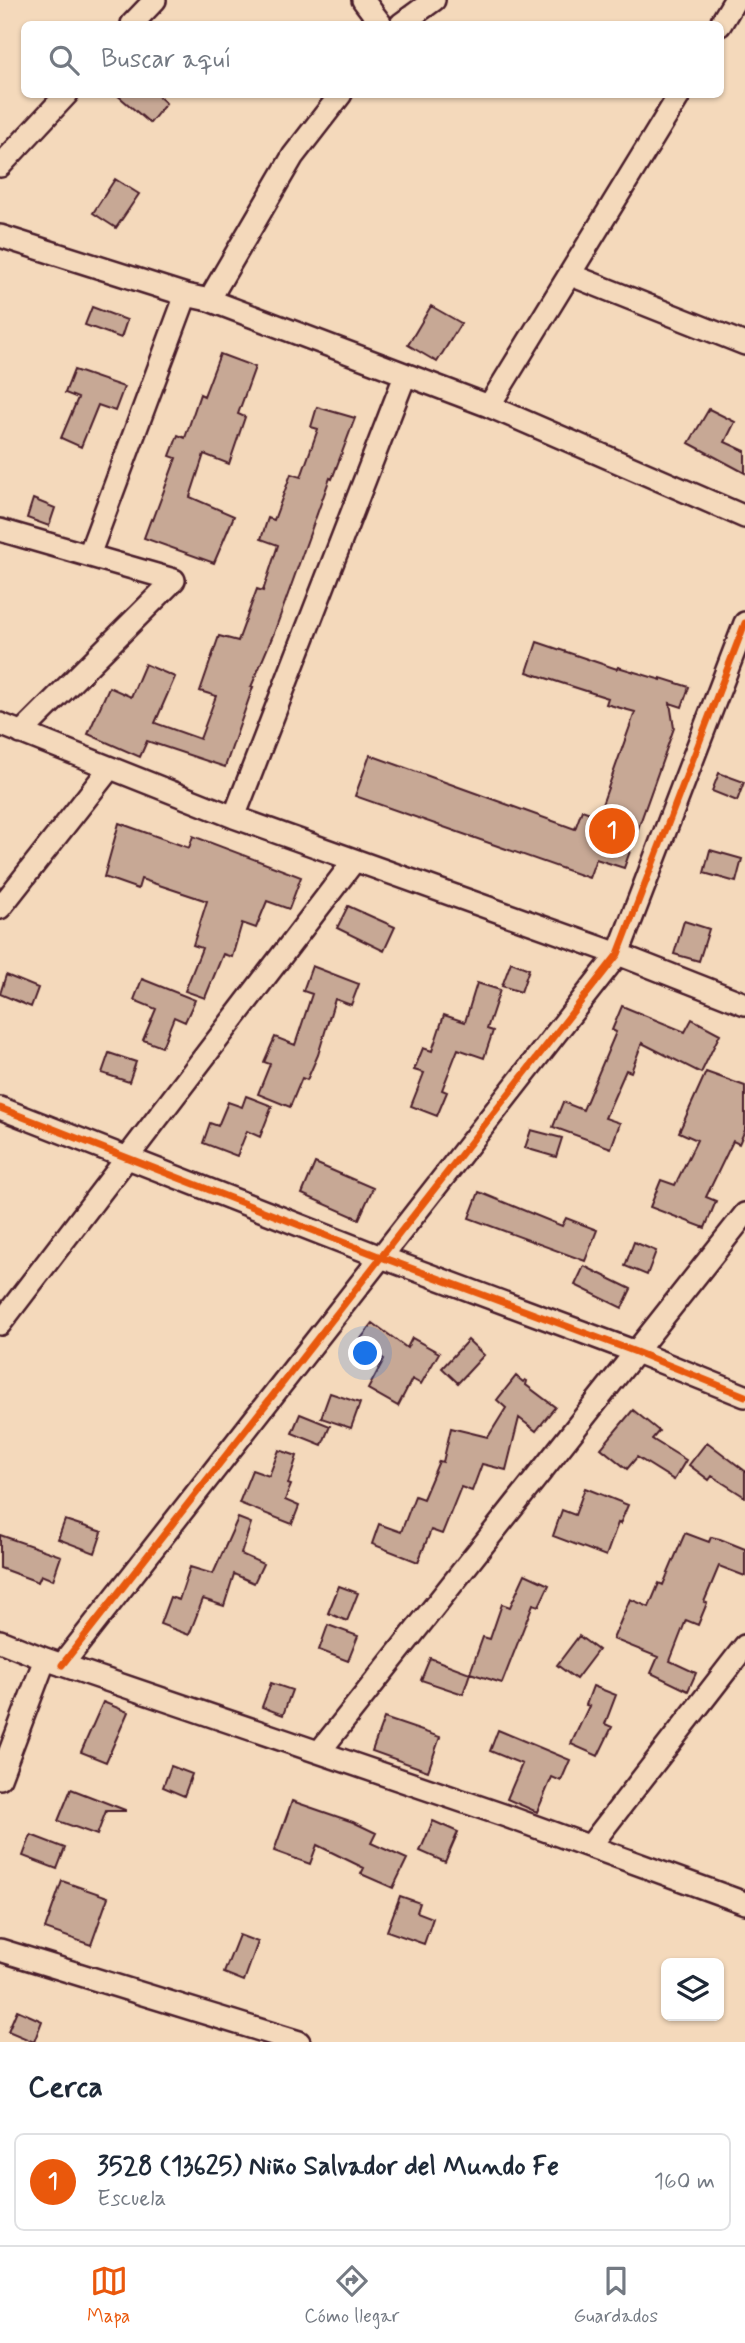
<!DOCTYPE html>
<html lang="es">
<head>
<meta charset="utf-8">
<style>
  body { margin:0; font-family:Mynerve,sans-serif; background:#f2f2f3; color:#1f2937 }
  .controls { position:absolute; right:21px; bottom:21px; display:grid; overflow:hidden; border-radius:10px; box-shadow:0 2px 5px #0004 }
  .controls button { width:63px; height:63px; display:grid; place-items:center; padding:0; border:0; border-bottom:2px solid #e0e1e3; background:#fff; color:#1f2937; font:35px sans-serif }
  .you { position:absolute; left:366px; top:1354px; width:24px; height:24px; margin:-18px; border:5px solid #fff; border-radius:50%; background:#1a73e8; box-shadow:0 0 0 10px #1a73e833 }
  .badge { display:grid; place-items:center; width:46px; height:46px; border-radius:50%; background:#ea580c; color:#fff; font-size:23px; font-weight:700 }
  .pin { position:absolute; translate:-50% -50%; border:4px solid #fff; box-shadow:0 2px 7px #0006 }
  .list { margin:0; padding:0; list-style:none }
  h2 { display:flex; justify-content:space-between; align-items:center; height:91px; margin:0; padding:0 28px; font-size:30px }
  h2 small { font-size:23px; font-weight:400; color:#747a83 }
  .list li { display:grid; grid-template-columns:46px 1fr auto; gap:21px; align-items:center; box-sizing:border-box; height:98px; margin:0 14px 14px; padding:0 14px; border:2px solid #e0e1e3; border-radius:10px }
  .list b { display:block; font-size:26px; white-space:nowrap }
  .list p { margin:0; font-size:23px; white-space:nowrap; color:#747a83 }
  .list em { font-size:23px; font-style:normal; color:#747a83 }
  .icon { flex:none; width:38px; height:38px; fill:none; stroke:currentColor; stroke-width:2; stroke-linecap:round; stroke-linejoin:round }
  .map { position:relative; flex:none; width:745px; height:2042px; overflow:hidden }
  .search { position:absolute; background:#fff; box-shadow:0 2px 5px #0004; left:21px; right:21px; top:21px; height:77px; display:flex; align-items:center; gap:18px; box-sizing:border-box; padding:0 24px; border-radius:10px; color:#747a83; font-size:26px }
  .sheet { height:203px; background:#fff }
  nav { display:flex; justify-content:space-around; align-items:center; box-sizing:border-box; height:98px; border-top:2px solid #e0e1e3; background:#fff; font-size:19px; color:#747a83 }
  nav a { display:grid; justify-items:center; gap:4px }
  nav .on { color:#ea580c }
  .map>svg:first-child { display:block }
</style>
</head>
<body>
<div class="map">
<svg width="745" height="2042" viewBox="0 0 745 2042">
  <rect width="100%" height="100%" fill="#f4d9bb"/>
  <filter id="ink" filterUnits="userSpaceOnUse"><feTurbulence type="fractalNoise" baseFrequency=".0143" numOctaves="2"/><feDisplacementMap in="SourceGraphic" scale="14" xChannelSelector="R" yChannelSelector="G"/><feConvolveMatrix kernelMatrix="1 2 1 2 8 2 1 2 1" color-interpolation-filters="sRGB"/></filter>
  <g filter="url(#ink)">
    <path fill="#c7a895" stroke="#4a1f2b" stroke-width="2" d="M116,94H156L166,103L150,123Z
      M115,179L139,194L116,228L93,213Z
      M431,306L461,323L437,362L408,345Z
      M92,307L127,320L121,338L85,325Z
      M220,354L255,367L238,414L245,417L229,464L204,454L190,497L234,516L214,563L144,538L151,519L153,520L176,458L170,456L178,435L185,438L200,394L204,396Z
      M74,370L124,387L115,411L98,405L81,447L61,438L78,398L65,393Z
      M317,407L355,418L332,479L330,478L274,633L251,687H253L225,767L147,741L140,757L88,734L109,687L131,697L145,664L175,677L155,723L200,739L216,696L200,691L219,636L238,641L257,589L263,591L278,545L261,539L268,518L274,520L291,474L301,477L318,429L311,427Z
      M709,409L735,422L725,442L745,451V473L689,443Z
      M33,499L55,508L49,526L27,518Z
      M537,642L617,669L618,667L661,680V678L689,687L682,707L670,703L674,728L624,868L596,859L589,878L355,796L370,755L575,829L582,810L598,816L635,712L606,704L608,698L527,672Z
      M719,773L744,782L737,801L712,791Z
      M119,823L189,848L193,836L301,877L289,909L267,901L256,928L242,923L232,957L223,954L205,998L185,991L202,948L193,945L207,901L141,879L138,889L104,877Z
      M710,850L742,859L736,882L704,873Z
      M348,906L395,927L384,951L337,928Z
      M684,921L709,929L699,961L674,954Z
      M511,962L529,969L521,992L502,986Z
      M312,966L359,984L351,1005L335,999L318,1055L307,1080L302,1078L290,1107L258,1094L270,1064L264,1062L275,1037L295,1045L312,994L303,991Z
      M6,975L38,988L31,1007L0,994Z
      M142,979L195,1000L185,1022L174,1017L162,1047L143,1040L156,1009L134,1000Z
      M477,983L500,990L487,1029L493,1031L484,1058L458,1049L442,1090L447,1092L437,1116L411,1106L424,1073L414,1070L423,1048L432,1051L444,1015L465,1022Z
      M622,1006L685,1032L692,1019L720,1034L701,1073L642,1043L631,1072L626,1070L605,1118L620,1123L611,1148L553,1127L563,1102L583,1110L616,1032L612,1030Z
      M109,1053L136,1062L129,1082L102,1073Z
      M706,1072L745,1086V1130L739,1144L733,1141L706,1197L716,1201L705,1228L650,1207L661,1180L675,1185L697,1140L679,1132Z
      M246,1096L272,1106L260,1137L247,1131L237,1156L203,1143L210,1123L218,1126L228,1102L242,1107Z
      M531,1130L562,1138L556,1157L525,1148Z
      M315,1163L373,1188L359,1219L302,1194Z
      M479,1192L562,1226L566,1218L597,1230L585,1261L469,1218Z
      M634,1242L656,1251L647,1275L625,1266Z
      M584,1266L631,1289L622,1308L575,1285Z
      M373,1323L407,1348L412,1338L439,1353L421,1384L412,1379L398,1406L368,1389L384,1359L359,1341Z
      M468,1340L484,1355L458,1383L442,1368Z
      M516,1376L523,1382L525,1380L527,1381L526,1385L555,1407L536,1431L519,1418L506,1470L482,1464L472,1491L461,1487L442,1534L431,1530L418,1562L372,1544L379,1524L401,1532L415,1496L423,1499L439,1461L443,1462L451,1428L488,1437L506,1408L497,1400Z
      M330,1393L360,1403L351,1428L321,1418Z
      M633,1410L659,1431L652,1439L686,1460L674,1480L637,1457L627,1469L601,1448Z
      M300,1414L330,1426L322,1445L292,1433Z
      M707,1442L745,1471V1497L712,1476L709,1480L689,1465Z
      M279,1450L297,1456L288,1484L291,1485L285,1500L299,1506L292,1524L239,1503L252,1470L269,1476Z
      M585,1488L628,1505L620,1524L618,1523L606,1556L553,1536L562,1510L575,1515Z
      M238,1518L251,1523L241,1554L263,1564L254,1583L234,1574L224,1606L203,1599L189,1635L160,1624L170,1597L179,1600L190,1567L213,1574Z
      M65,1520L102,1532L95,1553L58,1539Z
      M685,1533L709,1542L711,1537L720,1539L745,1549V1576L719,1566L704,1602L707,1603L698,1625L686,1620L670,1661L696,1673L688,1691L651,1673L658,1657L613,1639L630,1599L649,1607L659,1583L663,1585Z
      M0,1535L61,1556L53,1580L41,1575L38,1582L0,1568Z
      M525,1574L549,1585L539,1606L533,1604L502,1683L470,1673L483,1637L490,1639L502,1604L510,1607Z
      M339,1586L358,1593L347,1621L328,1613Z
      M328,1625L358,1636L348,1661L319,1650Z
      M579,1636L598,1650L576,1679L557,1665Z
      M430,1658L470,1673L463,1694L421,1680Z
      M271,1683L292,1690L283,1715L262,1707Z
      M593,1686L616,1695L605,1724L612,1727L598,1756L571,1744L589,1706L586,1705Z
      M103,1702L128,1712L106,1762L81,1752Z
      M384,1718L440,1737L428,1771L372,1751Z
      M498,1730L570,1760L561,1781L552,1777L537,1812L507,1799L522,1764L490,1751Z
      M171,1766L192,1774L184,1796L163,1787Z
      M71,1789L125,1810V1811H106L97,1835L58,1821Z
      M292,1801L353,1822L376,1833L371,1843L407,1859L393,1888L361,1874L364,1868L317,1845L310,1864L274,1851Z
      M433,1821L458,1832L445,1862L420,1851Z
      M31,1835L65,1848L57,1869L23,1856Z
      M62,1881L108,1897L91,1945L45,1929Z
      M400,1896L420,1903L417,1912L433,1918L424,1944L387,1931Z
      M239,1935L258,1942L244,1981L224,1973Z
      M17,2010L42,2021L34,2042L8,2031Z"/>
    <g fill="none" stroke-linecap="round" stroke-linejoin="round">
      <g stroke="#4a1f2b" stroke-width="26">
        <path id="street" d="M363,0L381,24
          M132,24L155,0
          M401,24L434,0
          M720,25L735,0
          M0,166L67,94
          M0,236L186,295L209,300L489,406L745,517
          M571,275L745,344
          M209,300L293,156L341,94
          M489,406L680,94
          M0,530L174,580L21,733
          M89,555L186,295
          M0,724L234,817L618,954L745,1004
          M234,817L405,376
          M0,908L110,768
          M0,1108L381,1257L636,1352L745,1396
          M0,1324L354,861
          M0,1641L45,1659L506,1816L745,1903
          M62,1665L618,954L745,623
          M320,1751L745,1214
          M0,1778L45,1659
          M590,1846L745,1646
          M0,1950L299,2042"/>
      </g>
      <use href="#street" stroke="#f4d9bb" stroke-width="21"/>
      <g stroke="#f4d9bb" stroke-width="11">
        <path id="cycleway" d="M0,1108L381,1257L636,1352L745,1396
          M62,1665L618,954L745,623"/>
      </g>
      <use href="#cycleway" stroke="#e8590c" stroke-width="7"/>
    </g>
  </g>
</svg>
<div class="controls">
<button><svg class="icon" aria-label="layers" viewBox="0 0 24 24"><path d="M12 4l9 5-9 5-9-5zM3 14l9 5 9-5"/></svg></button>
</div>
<div class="you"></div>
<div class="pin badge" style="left:612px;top:831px">1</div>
<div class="search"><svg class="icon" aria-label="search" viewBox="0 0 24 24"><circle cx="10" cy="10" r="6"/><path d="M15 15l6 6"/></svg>Buscar aquí</div>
</div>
<section class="sheet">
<h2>Cerca<small></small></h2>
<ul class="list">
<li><span class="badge">1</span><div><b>3528 (13625) Niño Salvador del Mundo Fe</b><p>Escuela</p></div><em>160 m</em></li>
</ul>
</section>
<nav>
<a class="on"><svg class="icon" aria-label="map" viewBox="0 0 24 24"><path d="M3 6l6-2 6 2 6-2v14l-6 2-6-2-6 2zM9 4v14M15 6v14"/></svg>Mapa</a>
<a><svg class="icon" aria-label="directions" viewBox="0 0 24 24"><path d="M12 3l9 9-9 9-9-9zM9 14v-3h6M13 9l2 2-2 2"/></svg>Cómo llegar</a>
<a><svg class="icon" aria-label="saved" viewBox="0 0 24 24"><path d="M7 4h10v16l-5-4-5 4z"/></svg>Guardados</a>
</nav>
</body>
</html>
